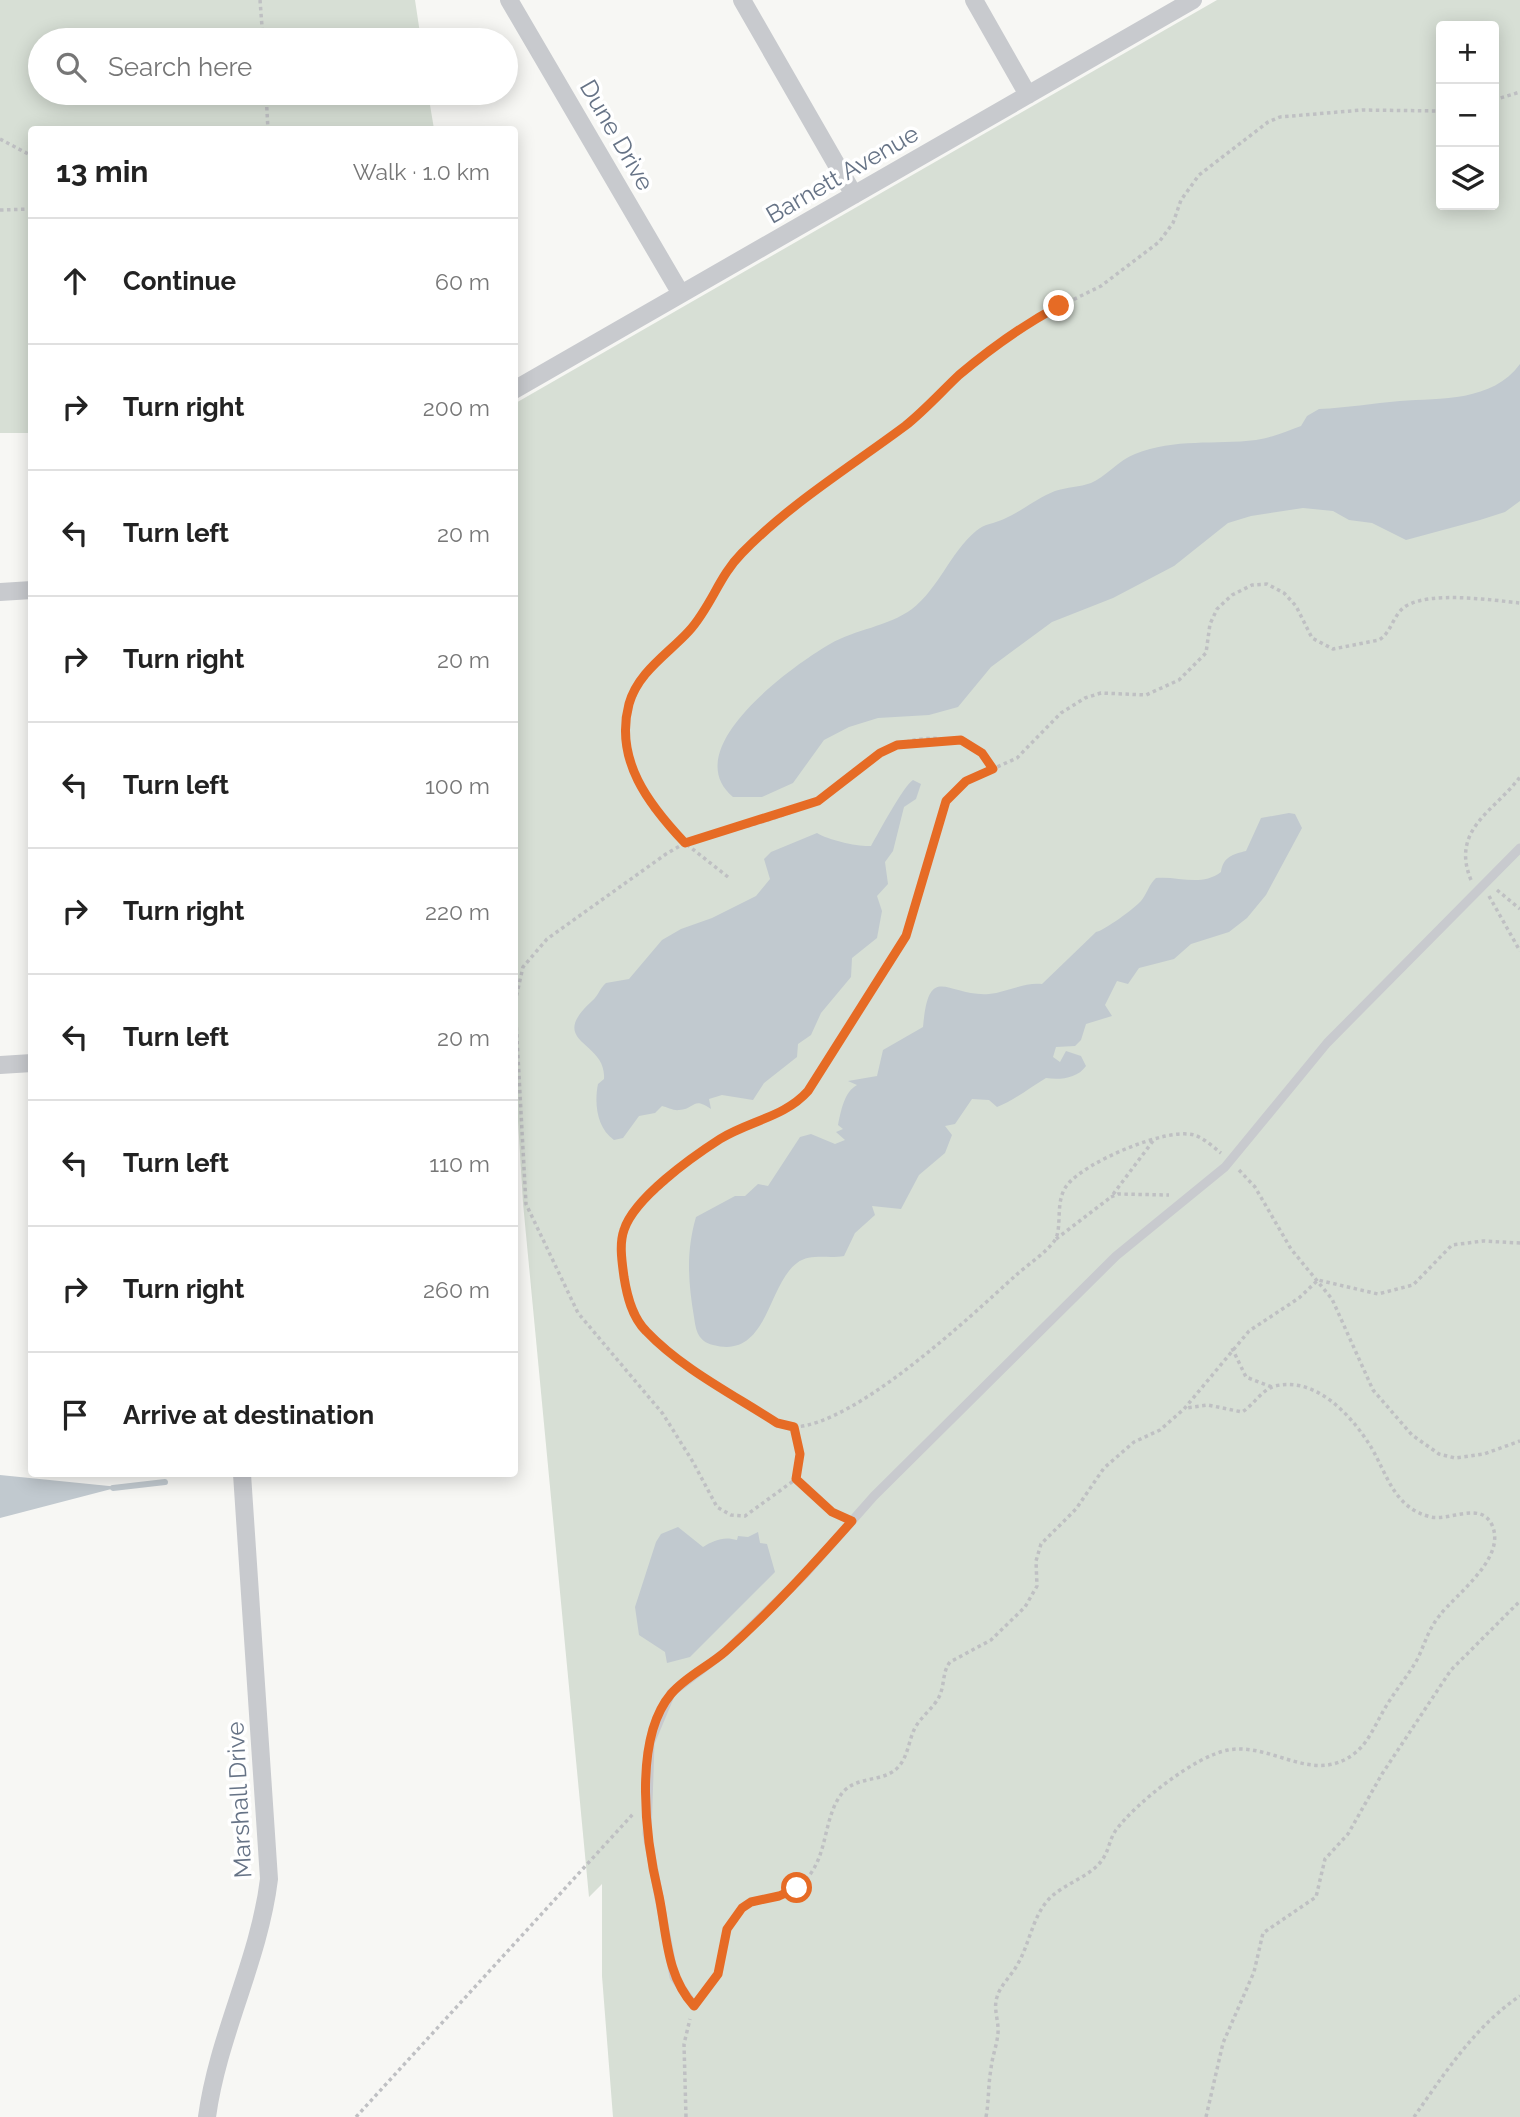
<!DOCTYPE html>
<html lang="en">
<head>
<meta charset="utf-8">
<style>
  body { margin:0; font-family:Raleway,sans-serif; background:#f2f2f2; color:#222 }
  .controls { position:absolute; right:21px; top:21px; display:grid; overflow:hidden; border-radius:7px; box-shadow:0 4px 18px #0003 }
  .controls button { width:63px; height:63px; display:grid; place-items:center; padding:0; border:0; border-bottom:2px solid #e0e0e0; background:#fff; color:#222; font:35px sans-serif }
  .stop { position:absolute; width:21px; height:21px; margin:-16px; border:5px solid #e66b25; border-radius:50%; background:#fff }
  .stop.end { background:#e66b25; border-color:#fff; box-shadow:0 2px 7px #0008 }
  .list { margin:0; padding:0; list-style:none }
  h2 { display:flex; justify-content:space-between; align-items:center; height:91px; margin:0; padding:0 28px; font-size:30px }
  h2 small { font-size:23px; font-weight:400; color:#767676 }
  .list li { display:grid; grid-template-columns:46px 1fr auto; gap:21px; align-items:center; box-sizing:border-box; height:126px; padding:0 28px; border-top:2px solid #e0e0e0 }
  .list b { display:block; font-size:26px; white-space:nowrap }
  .list em { font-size:23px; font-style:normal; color:#767676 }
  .icon { flex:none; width:38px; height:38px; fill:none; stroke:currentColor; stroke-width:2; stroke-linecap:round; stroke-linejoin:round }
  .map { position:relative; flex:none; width:1520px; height:2117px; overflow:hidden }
  .search { position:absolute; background:#fff; box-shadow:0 4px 18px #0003; left:28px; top:28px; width:490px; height:77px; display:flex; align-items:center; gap:18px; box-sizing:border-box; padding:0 24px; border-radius:38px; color:#767676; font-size:26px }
  .panel { position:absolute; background:#fff; box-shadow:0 4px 18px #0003; left:28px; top:126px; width:490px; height:1351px; border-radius:7px }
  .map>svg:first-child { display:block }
</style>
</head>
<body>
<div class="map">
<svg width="1520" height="2117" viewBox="0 0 1520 2117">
  <rect width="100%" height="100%" fill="#f7f7f4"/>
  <path fill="#d7dfd5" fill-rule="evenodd" d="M0,0H415L421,40H40V93H428L434,129L32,130L31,433H0Z
    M1217,0H1520V2117H613L602,1976V1884L589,1897L523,1203L515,1072L514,404ZM1441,26H1494V205H1441Z"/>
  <path fill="#c1c9cf" d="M1520,364V501L1505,512L1480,520L1406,540L1372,523L1349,520L1333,511L1303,508L1251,516L1228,523L1174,566L1113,598L1052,622L991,667L958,707L929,715L878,718L849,727L824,740L793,783L762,797H733C676,749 792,666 830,644C856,629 887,627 912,609C939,588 950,553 976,531C985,523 994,524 1004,519C1022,511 1037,498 1055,491C1067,487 1080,487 1091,483C1104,478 1119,460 1135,454C1175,438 1215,445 1256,440C1271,438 1287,431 1301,426L1307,416L1319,409C1347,408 1373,403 1400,401C1441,398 1492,402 1520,364Z
    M913,780L921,784L916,799L904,807L893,851L885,862L888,884L877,896L882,911L877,938L852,958L851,977L821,1013L811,1035L798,1044L797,1057L764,1083L753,1100L722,1095L709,1099L711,1109C692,1096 696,1109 679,1110C674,1111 667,1107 662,1106L655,1113L639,1116L623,1138L614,1140C597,1128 594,1104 598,1084L604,1079C607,1040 545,1044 592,1001C598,996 600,988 606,983L629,979L662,940L681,929L712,918L756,896L770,879L764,859L771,852L817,833C828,840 859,847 871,846C879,832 904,785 913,780Z
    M1289,813L1295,814L1302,828L1266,895L1247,918L1229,932L1191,944L1174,959L1139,968L1128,984L1117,981L1105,1005L1112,1016L1086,1024L1081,1040L1075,1046L1056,1047L1053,1057L1060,1062L1066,1051L1081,1056L1086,1066C1077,1079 1059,1080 1046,1078C1031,1087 1013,1101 997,1107L989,1100L972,1099L955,1124L945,1126L952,1135L945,1153L919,1175L901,1209L872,1206L875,1215L855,1233L844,1256C828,1259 810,1253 797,1263C767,1285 768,1360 713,1345C698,1341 696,1331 694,1317C688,1281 686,1252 696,1217L735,1196H745L758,1184L768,1186L800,1137L811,1134L835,1144L845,1140L836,1132L843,1129L838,1125C841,1111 844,1092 857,1085L848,1081L877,1076L883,1050L923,1027C929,960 947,997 989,994C1007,992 1025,982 1042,984L1096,932C1104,931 1136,907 1141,901C1147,894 1149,884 1156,878C1179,876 1201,887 1221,872C1223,857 1233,854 1246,851L1261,818Z
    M0,1475L119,1487L0,1518Z
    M678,1527L703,1547C714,1540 724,1536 737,1540L738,1536L748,1537L758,1532L760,1543L767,1544L775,1572L690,1657L667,1663L665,1652L639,1635L635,1607L656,1542L661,1534Z"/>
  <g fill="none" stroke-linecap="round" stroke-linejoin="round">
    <path stroke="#c1c9cf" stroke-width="6" d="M113,1488L165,1482"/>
    <path stroke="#bfc0c3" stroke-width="3.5" stroke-dasharray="3.5 3.5" stroke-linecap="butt" d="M260,0L263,40
      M266,93L268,130
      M1494,100L1520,92
      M0,139L32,156
      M0,210L32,209
      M728,877L685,843C728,831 773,821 814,803C839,791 855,769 878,754C911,732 973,730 993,769
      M1471,880C1450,829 1495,811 1520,777
      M1497,890L1520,909
      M1489,896L1520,951
      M1153,1141L1111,1197L1118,1194L1169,1195
      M1239,1170L1255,1187L1291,1249L1332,1299L1373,1390L1412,1435L1439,1454L1455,1458L1484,1454L1520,1441
      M1056,1239L1111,1197
      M1232,1348L1246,1377L1272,1387
      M794,1427C855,1425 970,1317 1015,1276C1027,1265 1046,1253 1055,1240C1063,1226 1054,1200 1068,1184C1086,1162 1166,1127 1194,1135C1204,1138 1213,1147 1221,1153
      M796,1479L800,1454L794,1427L777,1423L684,1363L639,1322L626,1288L622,1249L624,1230L637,1208L696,1156L740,1128L791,1107L816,1082L906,936L941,812L952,792L966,781L1017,758L1061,713L1085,698L1101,693L1146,695L1179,680L1206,653L1210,624L1217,609L1232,595L1252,585L1267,584L1284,593L1296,606L1312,638L1333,649L1379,640C1392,632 1393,614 1406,606C1431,591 1491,600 1520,603
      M841,1516L832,1512L796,1479L745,1516L731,1515L717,1507L693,1462L663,1414L578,1313L526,1204L515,1002L523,967L547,939L666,854L685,843L653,810L639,784L626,747L628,711L643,678L690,631L728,569L785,514L907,424L994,346L1034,319L1101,286L1159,242L1173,223L1181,200L1199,175L1268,122L1280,117L1362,110L1441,111
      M702,1993C708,1985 718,1977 720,1967C726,1943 719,1930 741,1909C763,1888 792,1905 813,1870C828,1846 825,1812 844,1791C860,1775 886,1783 900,1765C909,1753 909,1738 916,1726C923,1715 934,1707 939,1697C945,1685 942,1672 950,1662L991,1640L1025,1607L1037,1586L1036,1561L1041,1544L1076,1509L1104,1468L1134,1442L1160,1430L1184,1409L1249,1331L1299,1298L1318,1280L1378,1294L1413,1285L1452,1245L1483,1241L1520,1243
      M356,2117L633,1814
      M686,2117L684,2044L690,2019
      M986,2117C989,2101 988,2085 991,2069C992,2057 997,2045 998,2033C999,2021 993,2009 997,1997C1000,1986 1010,1977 1016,1967C1030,1945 1032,1915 1051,1897C1067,1882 1093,1876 1104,1857C1109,1849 1110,1838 1116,1830C1136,1803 1195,1756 1228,1750C1272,1742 1314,1786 1355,1753C1369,1742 1376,1723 1385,1708C1395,1691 1408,1676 1418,1658C1425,1643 1429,1628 1440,1615C1456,1594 1507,1558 1492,1525C1481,1501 1450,1521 1431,1517C1394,1508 1388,1476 1371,1447C1352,1416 1316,1376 1275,1386C1261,1390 1254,1405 1242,1412L1208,1405L1186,1408
      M1206,2117L1223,2043L1254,1972L1263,1933L1316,1897L1325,1859L1348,1834L1382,1774L1451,1670L1520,1601
      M1414,2117C1444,2074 1476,2025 1520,1996"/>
    <path stroke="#c8cace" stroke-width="9" d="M694,2006L674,1977L647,1834L650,1743L671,1693L725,1652L805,1574L874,1496L1116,1256L1225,1167L1327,1043L1520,848"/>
    <path stroke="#c8cace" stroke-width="18" d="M509,0L681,294
      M742,0L854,195
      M974,0L1028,95
      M514,390L1193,0
      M0,592L32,590
      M0,1065L32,1063
      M207,2117C218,2035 259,1961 269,1879L242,1474"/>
  </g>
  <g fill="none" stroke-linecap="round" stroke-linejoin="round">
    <path stroke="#e66b25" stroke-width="9" d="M797,1888L779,1896L751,1902L742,1908L727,1929L718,1974L694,2006C666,1975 667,1935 659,1896C646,1842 632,1740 671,1694C685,1677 709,1666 726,1651C771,1611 812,1566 852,1521L832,1512L796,1479L800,1454L794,1427L777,1423C734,1395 682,1369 646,1331C632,1317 627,1296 624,1277C622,1262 619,1244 624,1230C634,1198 692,1157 720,1139C749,1121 785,1117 808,1091L906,936L946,801L966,781L993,769L982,753L961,740L897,745L880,753L818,801L685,843C649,805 614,760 629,704C638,672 668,654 689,631C711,607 719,576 742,553C791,503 850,467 905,426C924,411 941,392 959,375C990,349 1023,325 1059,306"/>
  </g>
  <g text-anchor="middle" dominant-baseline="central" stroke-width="7" stroke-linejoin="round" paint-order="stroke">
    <g font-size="24" fill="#667386" stroke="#fff">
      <text transform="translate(617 135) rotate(60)">Dune Drive</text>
      <text transform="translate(842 174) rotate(-30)">Barnett Avenue</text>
      <text transform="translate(239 1800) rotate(-93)">Marshall Drive</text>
    </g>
  </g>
</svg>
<div class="controls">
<button>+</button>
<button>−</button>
<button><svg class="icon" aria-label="layers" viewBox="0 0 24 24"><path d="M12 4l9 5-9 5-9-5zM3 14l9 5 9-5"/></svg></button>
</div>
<div class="stop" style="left:797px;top:1888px"></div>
<div class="stop end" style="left:1059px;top:306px"></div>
<div class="search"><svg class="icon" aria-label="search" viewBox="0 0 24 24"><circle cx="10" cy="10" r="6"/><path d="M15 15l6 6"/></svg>Search here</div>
<section class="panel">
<h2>13 min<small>Walk · 1.0 km</small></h2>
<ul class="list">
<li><svg class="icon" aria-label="ahead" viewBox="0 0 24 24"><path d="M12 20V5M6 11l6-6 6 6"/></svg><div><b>Continue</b></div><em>60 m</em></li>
<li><svg class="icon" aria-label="right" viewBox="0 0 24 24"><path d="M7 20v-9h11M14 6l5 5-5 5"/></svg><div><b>Turn right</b></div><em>200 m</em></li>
<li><svg class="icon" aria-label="left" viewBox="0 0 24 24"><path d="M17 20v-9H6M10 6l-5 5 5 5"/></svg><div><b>Turn left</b></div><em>20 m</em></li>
<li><svg class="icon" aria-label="right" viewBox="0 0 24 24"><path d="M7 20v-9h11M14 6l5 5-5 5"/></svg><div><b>Turn right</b></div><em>20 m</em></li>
<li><svg class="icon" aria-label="left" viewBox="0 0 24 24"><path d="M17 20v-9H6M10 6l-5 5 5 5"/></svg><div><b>Turn left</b></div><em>100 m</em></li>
<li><svg class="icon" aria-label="right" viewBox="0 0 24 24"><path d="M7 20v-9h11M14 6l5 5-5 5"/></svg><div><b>Turn right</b></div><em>220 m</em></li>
<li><svg class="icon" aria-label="left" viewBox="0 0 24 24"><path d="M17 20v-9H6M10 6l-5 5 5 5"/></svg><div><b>Turn left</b></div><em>20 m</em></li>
<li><svg class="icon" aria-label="left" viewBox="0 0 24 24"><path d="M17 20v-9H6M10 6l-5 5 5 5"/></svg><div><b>Turn left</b></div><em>110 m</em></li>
<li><svg class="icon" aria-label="right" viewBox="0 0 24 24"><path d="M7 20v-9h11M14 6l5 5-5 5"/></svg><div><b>Turn right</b></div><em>260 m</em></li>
<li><svg class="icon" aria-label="arrive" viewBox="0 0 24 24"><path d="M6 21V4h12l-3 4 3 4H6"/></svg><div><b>Arrive at destination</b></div></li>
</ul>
</section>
</div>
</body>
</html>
